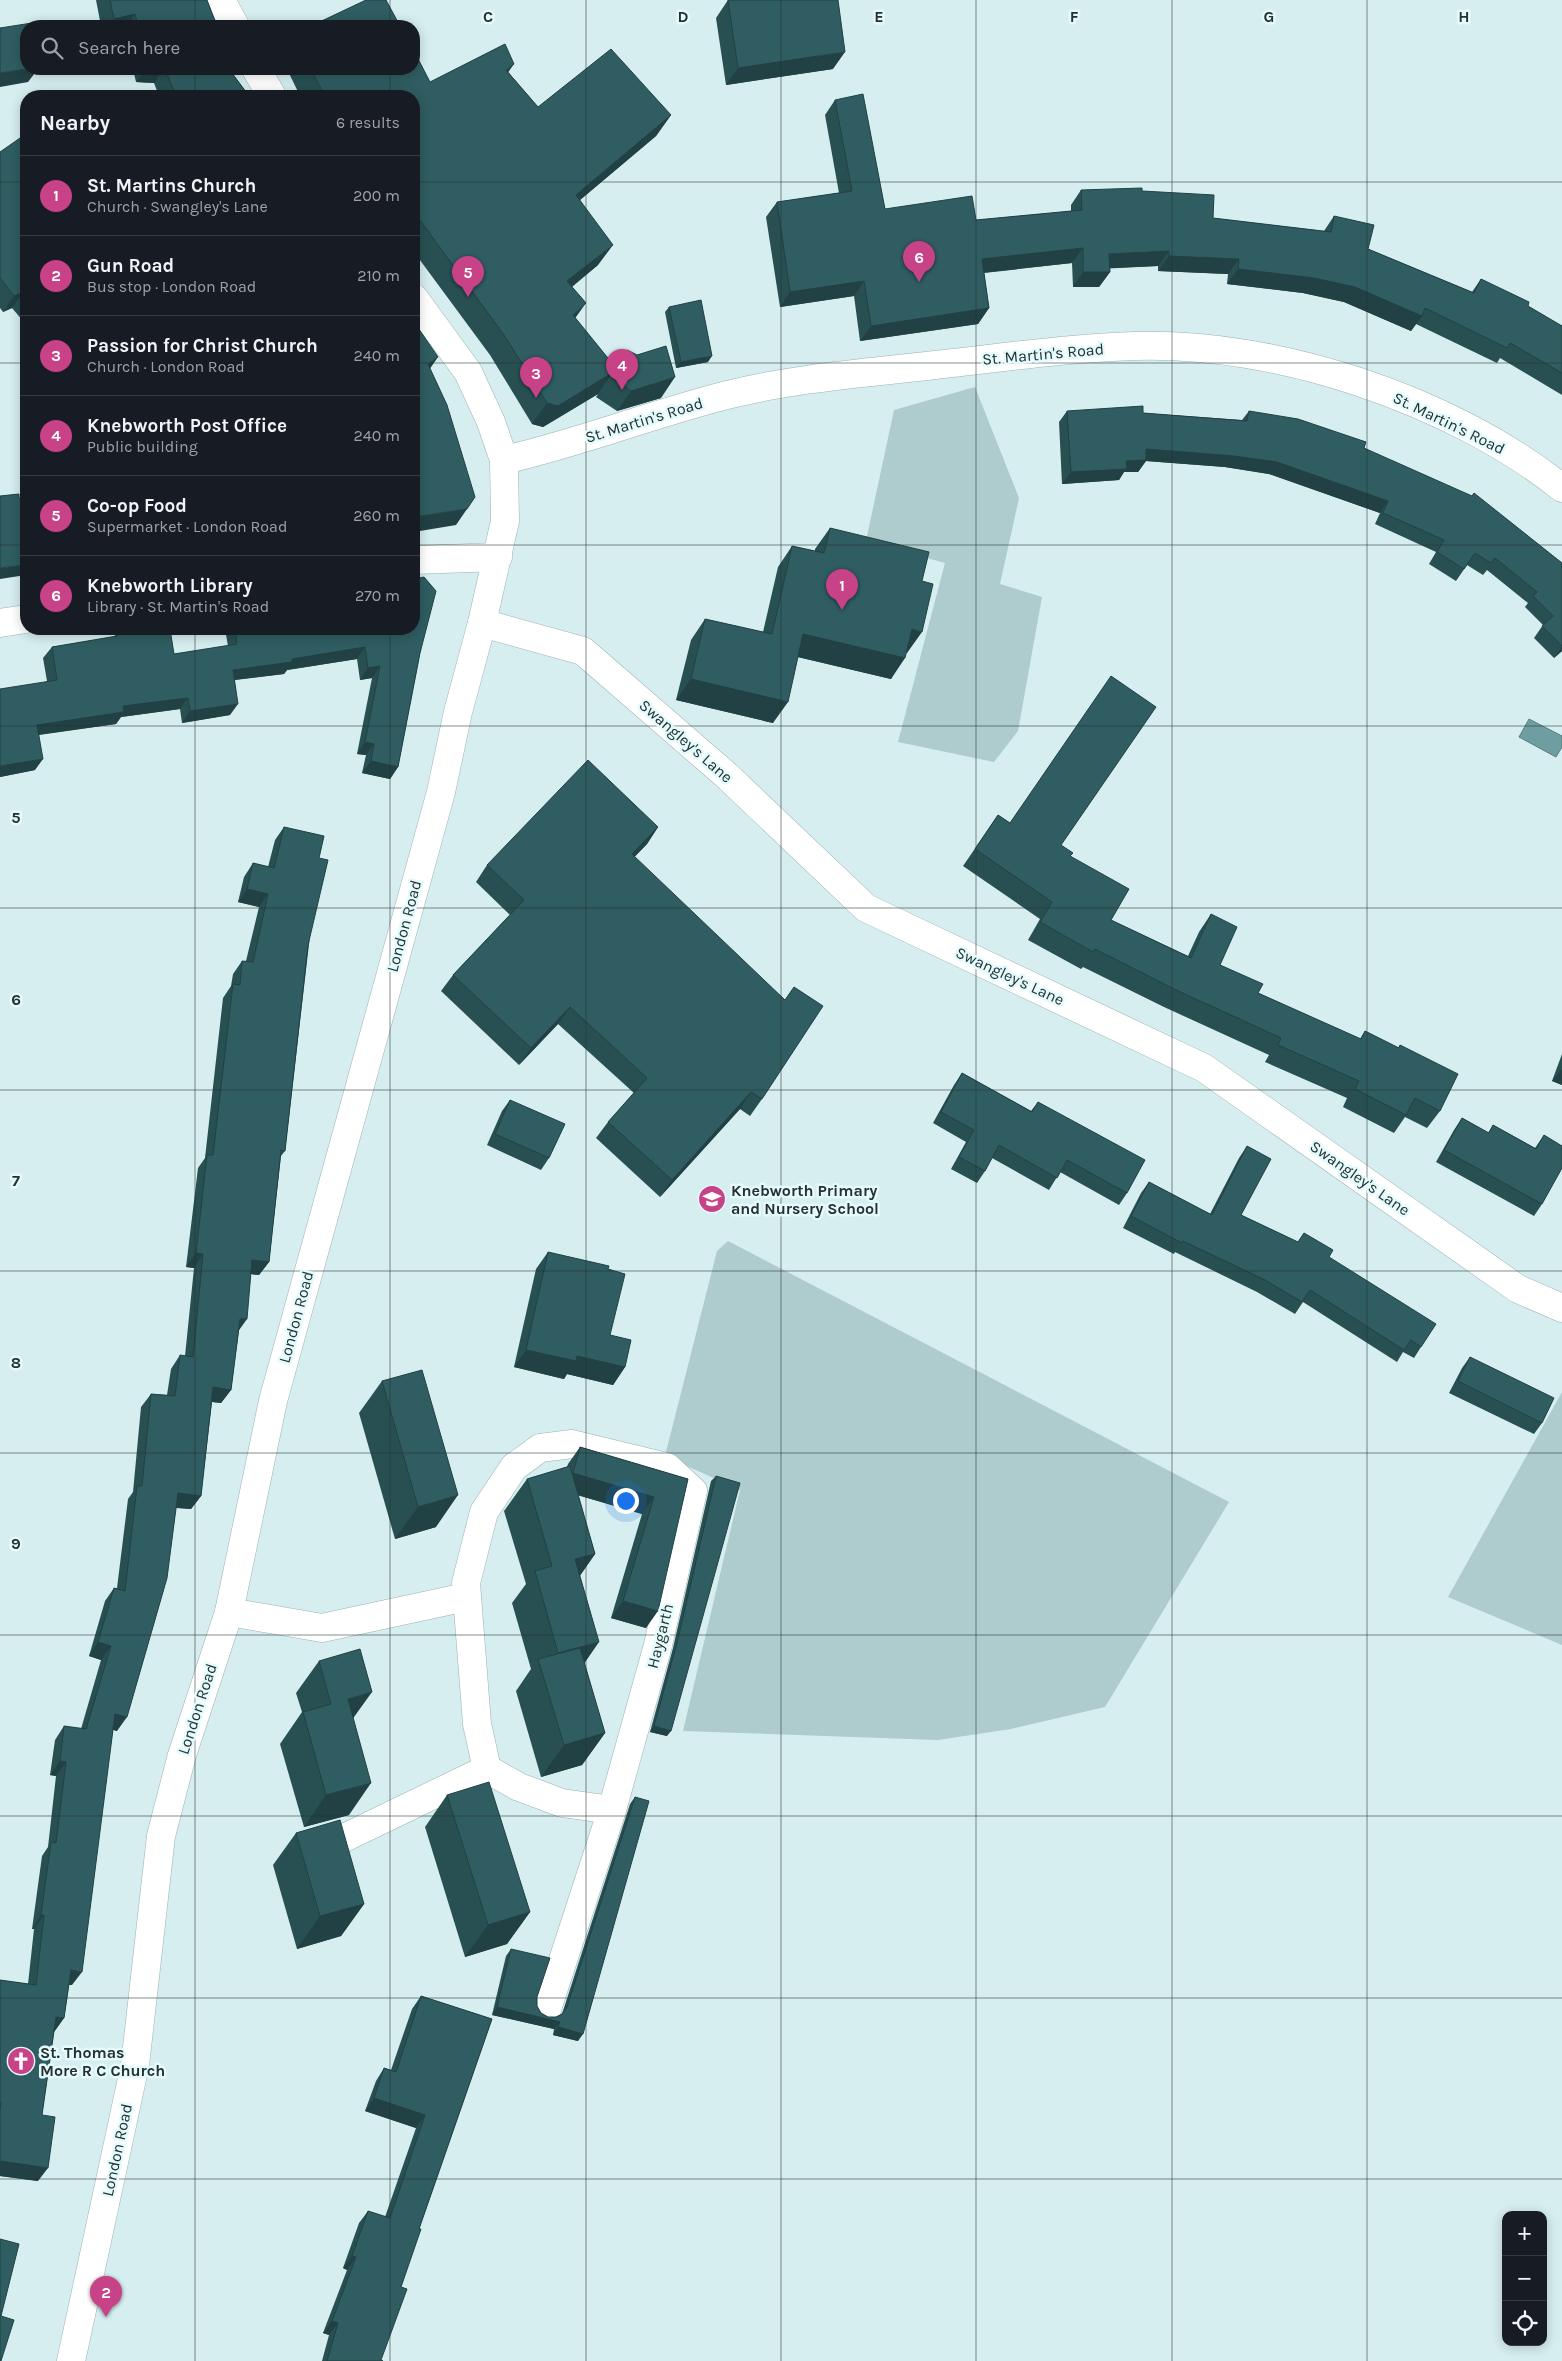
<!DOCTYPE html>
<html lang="en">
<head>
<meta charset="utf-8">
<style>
  body { margin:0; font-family:Karla,sans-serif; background:#20242c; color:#f1f3f6 }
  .controls { position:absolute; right:15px; bottom:15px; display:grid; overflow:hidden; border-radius:10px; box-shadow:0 2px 12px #0003 }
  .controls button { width:45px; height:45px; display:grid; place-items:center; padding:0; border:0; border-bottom:1px solid #363941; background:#171b24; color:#f1f3f6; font:25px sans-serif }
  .you { position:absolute; left:625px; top:1500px; width:18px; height:18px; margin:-12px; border:4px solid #fff; border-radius:50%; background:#1a73e8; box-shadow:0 0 0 8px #1a73e833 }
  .badge { display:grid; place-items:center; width:32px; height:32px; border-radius:50%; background:#c74287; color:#fff; font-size:16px; font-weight:700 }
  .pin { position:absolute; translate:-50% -41px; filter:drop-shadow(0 1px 2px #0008) }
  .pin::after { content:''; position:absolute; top:26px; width:18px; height:15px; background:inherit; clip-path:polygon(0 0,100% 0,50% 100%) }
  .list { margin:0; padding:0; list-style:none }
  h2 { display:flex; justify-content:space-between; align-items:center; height:65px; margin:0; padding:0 20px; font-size:21px }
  h2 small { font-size:16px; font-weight:400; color:#9ea1a6 }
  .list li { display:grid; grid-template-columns:32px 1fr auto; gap:15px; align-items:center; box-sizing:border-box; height:80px; padding:0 20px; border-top:1px solid #363941 }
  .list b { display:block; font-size:19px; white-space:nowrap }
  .list p { margin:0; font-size:16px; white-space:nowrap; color:#9ea1a6 }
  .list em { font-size:16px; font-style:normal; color:#9ea1a6 }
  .icon { flex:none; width:28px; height:28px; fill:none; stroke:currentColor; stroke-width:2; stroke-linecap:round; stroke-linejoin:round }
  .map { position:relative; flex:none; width:1562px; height:2361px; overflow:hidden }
  .search { position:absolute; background:#171b24; box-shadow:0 2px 12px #0003; left:20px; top:20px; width:400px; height:55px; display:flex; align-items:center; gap:12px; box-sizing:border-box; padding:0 18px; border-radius:20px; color:#9ea1a6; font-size:19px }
  .panel { position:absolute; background:#171b24; box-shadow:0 2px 12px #0003; left:20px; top:90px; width:400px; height:545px; border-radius:20px }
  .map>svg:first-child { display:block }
</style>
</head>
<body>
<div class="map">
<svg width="1562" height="2361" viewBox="0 0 1562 2361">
  <rect width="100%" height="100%" fill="#d6eeef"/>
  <path fill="#aecbcd" d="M975,387L1019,498L1000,584L1042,597L1018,731L994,762L898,742L945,563L866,541L894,410Z
    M728,1241L1229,1502L1105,1707L1011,1729L938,1740L683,1731L740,1490L665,1456L717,1251Z
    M1562,1392V1645L1448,1597Z"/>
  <path fill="#6f9ea2" stroke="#597d80" d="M1529,719L1562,736V747L1556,757L1519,737Z"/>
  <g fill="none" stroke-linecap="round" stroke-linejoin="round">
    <g stroke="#9cb2b4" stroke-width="29">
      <path id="minor" d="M504,460C579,443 652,414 727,395C795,378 866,373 935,365C1001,358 1067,348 1134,346C1275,341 1452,400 1562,488
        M414,560L498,557
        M0,623L26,619
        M482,623L583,651L726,775L866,908L1204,1068L1518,1289L1562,1308
        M229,1612L322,1628L466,1597
        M344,1838L487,1769
        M547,2009L612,1810L658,1645L693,1491L667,1467L572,1444L540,1448L514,1467L484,1512L466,1583L477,1724L487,1769L519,1787L562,1803L612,1810"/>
    </g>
    <g stroke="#9cb2b4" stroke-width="29">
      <path id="secondary" d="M221,0L235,26
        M256,69L272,96
        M71,2361L135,2065L161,1836L182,1755L229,1612L273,1401L441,792L458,712L482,623L505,521L504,460L491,422L468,372L414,298"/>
    </g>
    <use href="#minor" stroke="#fff" stroke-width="28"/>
    <use href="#secondary" stroke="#fff" stroke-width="28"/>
  </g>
  <path fill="#285053" d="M96,0H207L217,26H101Z
    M728,0L833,69L726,85L716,18Z
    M133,69H229L249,96H159L154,83L136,82Z
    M287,69H414L430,82L508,72L538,107L671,115L656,136L580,200L598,265L572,287L575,318L615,367L627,350L661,398L617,411L596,397L598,394L543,427L532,424L490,355L414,252V96H300Z
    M835,100L885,209L976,220L1071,211V205L1081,190L1142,191L1213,218L1324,231L1334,216L1368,249L1472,292L1481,279L1562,326V395L1500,358L1497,363L1416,324L1411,331L1344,302L1303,293L1227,284L1228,274L1158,271V266L1109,268L1110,272L1099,287H1073L1072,263L984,273L989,308L978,324L860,341L854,296L780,307L766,217L777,202L839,193L825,115Z
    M26,141V319L24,322L12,308L3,312L0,308V152Z
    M669,307L708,362L676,368L665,312Z
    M1067,411L1143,413L1242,420L1249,411L1364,448L1562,563V651L1554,658L1534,638L1543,625L1525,607L1528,603L1487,570L1483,575L1467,565L1456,581L1429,564L1436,552L1375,524L1380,513L1269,474L1225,467L1146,461L1138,472H1124L1119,480L1062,484L1059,422Z
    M830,528L922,581L907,653H906L891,679L798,657L773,723L676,700L691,640L705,619L763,632L778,567L792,546L815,551V549Z
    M225,629H414L420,653L398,767L390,779L362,773L366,755L357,754L372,678L360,680L357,659L287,670L284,674L235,680L230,715L182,723L180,709L121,717L116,724L39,735L35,770L0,777L47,681L43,658L52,647L114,637L116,634L174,654L228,646Z
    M998,815L1010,823L1061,845L1070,856L1111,920L1188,956L1199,932L1211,914L1220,965L1258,993L1360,1039L1365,1031L1398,1048L1400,1045L1440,1111L1427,1128L1405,1117L1394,1133L1343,1107L1347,1098L1265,1062L1269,1055L1164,1007L1083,967L1081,969L1028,940L1040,919L963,866Z
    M284,827L319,858L285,1151L281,1156L269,1262L259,1275L251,1274L239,1330L231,1390L221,1403L212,1402L201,1496L191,1509L176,1508L117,1731L113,1730L72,1985H69L64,2018L54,2032L42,2115L38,2181L0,2176V1980L28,1984L34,1929H32L42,1856L48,1847L56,1776L50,1775L55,1740L64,1726L81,1729L101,1660L89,1656L105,1601L114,1588H117L128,1499L133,1492L141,1407L151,1394L167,1395L171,1369L180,1355L185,1356L194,1268L186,1267L198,1168L205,1158L223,998L231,986L233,974L242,961H246L259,907L238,902L244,877L253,863L268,867L275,840Z
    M658,827L647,844L634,857L762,1099L750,1116L740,1109L660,1197L596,1138L608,1122L634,1093L558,1024L519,1065L441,991L453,975L510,915L476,882L487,865Z
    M1562,1054V1085L1552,1081Z
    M962,1073L1031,1111L1038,1102L1127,1193L1119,1205L1060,1172L1049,1190L992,1158L985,1171L977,1183L951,1169L966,1142L933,1123L954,1085Z
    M510,1100L549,1158L541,1170L487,1145L502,1111Z
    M1462,1118L1488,1133L1493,1125L1535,1148L1544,1135L1542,1204L1534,1216L1436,1162L1454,1130Z
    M1247,1146L1241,1215L1298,1242L1304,1233L1421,1347L1414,1358L1403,1352L1397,1362L1303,1302L1295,1314L1257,1292L1175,1252L1174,1254L1123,1228L1141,1193L1149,1182L1210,1214L1239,1158Z
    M548,1252L608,1269L610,1335L625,1367L613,1385L567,1374L564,1379L514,1367L536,1269Z
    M1470,1357L1542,1423L1534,1434L1449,1393L1462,1368Z
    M382,1381L436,1527L395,1539L359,1413Z
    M580,1447L688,1479L646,1628L611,1618L642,1514L578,1495L595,1554L580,1575L584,1663L605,1733L582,1765L541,1777L516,1691L531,1669L512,1603L526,1584L504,1511L527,1479L567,1467L568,1464Z
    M716,1476L667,1736L650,1732L673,1648L711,1481Z
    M319,1661L353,1718L349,1815L304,1827L280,1744L302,1712L296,1693Z
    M447,1795L530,1912L507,1944L465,1957L425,1827Z
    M635,1797L578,2041L553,2035L554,2029L492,2015L506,1956L511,1949L537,1997V2006L541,2013L548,2017H556L562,2014L630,1804Z
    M296,1833L364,1904L341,1936L297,1949L273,1865Z
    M421,1996L492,2019L419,2229L401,2287L381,2360L383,2361H322L329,2335L323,2333L347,2270L343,2268L359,2223L368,2211L385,2217L416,2128L365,2111L376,2081L384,2068L391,2070L412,2009Z"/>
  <path fill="#214144" d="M135,14L127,26H108L114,19Z
    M845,52L833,69L726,85L738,68Z
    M514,64L500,84L506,70Z
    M26,69H38L28,82L0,87V73Z
    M146,69H164L154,83L136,82Z
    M671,115L656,136L561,216L576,195Z
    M613,245L598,265L552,302L567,281Z
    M1083,248L1072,263L971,274L982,259Z
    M1169,251L1158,266L1098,269L1109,254Z
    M1169,256L1239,259L1228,274L1158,271Z
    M1238,269L1314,278L1355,287L1422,316L1411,331L1344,302L1303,293L1227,284Z
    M1083,272H1110L1099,287H1073Z
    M864,281L854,296L780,307L790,292Z
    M23,292L12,308L3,312L14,296Z
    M586,303L571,324L573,315Z
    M989,308L978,324L860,341L871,326Z
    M712,356L708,362L676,368L681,362Z
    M438,357L427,373L428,364Z
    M612,373L598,394L543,427L532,424L547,403Z
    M675,377L661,398L617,411L631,391Z
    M1146,449L1234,456L1277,462L1388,501L1380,513L1269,474L1225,467L1146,461L1138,472H1124L1119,480L1062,484L1071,472L1126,461Z
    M467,509L456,525L414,532V517Z
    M26,565V575L0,579V568Z
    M912,629L922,632L907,653L897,650Z
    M803,634L905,658L891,679L789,655Z
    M365,647L357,659L287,670L284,674L225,681L233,670L292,659Z
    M1562,647V651L1554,658Z
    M380,666L372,678L360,680L368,668Z
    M691,679L788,702L773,723L676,700Z
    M188,698L180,709L121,717L116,724L29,736L37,725L123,706Z
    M238,704L230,715L182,723L190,711Z
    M365,742L374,744L366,755L357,754Z
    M43,759L35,770L0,777V766Z
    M371,761L398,767L390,779L362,773Z
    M658,827L647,844L621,871L632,854Z
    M247,889L268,894L259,907L238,902Z
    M570,1007L558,1024L519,1065L531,1048Z
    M1561,1070H1562V1085L1552,1081Z
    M751,1092L740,1109L660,1197L672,1180Z
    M196,1253L203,1254L194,1268L186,1267Z
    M252,1260L269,1262L259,1275L243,1273Z
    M240,1319H247L237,1333Z
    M526,1350L577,1356L625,1367L613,1385L567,1374L564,1379L514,1367Z
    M213,1387L231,1390L221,1403L204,1401Z
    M573,1473L654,1497L642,1514L560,1490Z
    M178,1493L201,1496L191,1509L168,1507Z
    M458,1495L436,1527L395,1539L418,1507Z
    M595,1554L573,1586L575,1559Z
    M623,1601L658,1611L646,1628L611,1618Z
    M98,1642L111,1646L101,1660L89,1656Z
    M599,1642L577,1674L543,1675L558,1653Z
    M372,1692L349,1724L348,1699Z
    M115,1714L127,1717L117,1731L106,1727Z
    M654,1726L671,1731L667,1736L650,1732Z
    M605,1733L582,1765L541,1777L564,1745Z
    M60,1761L66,1762L56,1776L50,1775Z
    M371,1783L349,1815L304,1827L326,1795Z
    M364,1904L341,1936L297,1949L320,1916Z
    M530,1912L507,1944L465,1957L488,1925Z
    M41,1915H44L34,1929H32Z
    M71,1970L82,1972L72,1985L61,1984Z
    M497,2007L560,2022L554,2029L492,2015Z
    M56,2017L64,2018L54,2032Z
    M558,2027L583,2034L578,2041L553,2035Z
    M374,2098L425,2115L416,2128L365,2111Z
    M0,2161L48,2168L38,2181L0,2176Z
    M352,2256L356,2257L347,2270L343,2268Z
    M332,2321L338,2323L329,2335L323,2333Z"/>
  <path fill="#2f5d61" stroke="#214144" d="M110,0H207L217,26H138L135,14L114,19Z
    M366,0H386L400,26H311Z
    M728,0H838L845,52L738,68Z
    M32,23V26H26V69L0,73V28Z
    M505,44L514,64L506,70L538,107L611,49L671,115L576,195L613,245L567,281L586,303L573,315L616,368L627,350L637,355L666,346L675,377L631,391L611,376L612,373L558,406L547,403L504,335L414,212V206L419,202L414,195V96H327L320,87L311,69H414V51L430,82Z
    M165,69H229L249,96H176Z
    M863,94L885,209L972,196L976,220L1082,210L1081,190L1142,188V191L1214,195L1213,218L1331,232L1334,216L1374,225L1368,249L1474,293L1481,279L1529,302L1528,306L1562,326V373L1510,343L1507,348L1425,308L1422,316L1355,287L1314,278L1238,269L1239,259L1169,256V251L1109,254L1110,272H1083V248L982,259L989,308L871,326L864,281L790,292L777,202L852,191L835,100Z
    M23,136L26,141V296L23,292L14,296L0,278V152Z
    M701,300L712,356L681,362L669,307Z
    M414,322L438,357L428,364L447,405L475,497L467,509L414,517Z
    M1143,406V413L1247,421L1249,411L1298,419L1366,442L1364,448L1472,496L1474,493L1562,563V646L1542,626L1553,616L1533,596L1537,592L1495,558L1491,563L1475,553L1464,569L1437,552L1444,540L1383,513L1388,501L1277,462L1234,456L1146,449V460L1126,461L1127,469L1071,472L1067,411Z
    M19,494V498H26V565L0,568V496Z
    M830,528L929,552L922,581L933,584L922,632L912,629L905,658L803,634L788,702L691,679L705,619L772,634L792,546L824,553Z
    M424,577L436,591L420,653L398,767L371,761L374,744L365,742L380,666L368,668L365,647L292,659V662L233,670L238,704L190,711L188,698L123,706L124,712L37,725L43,759L0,766V689L57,680L52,647L117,636L116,634L153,629H170L174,654L237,644L235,629H414V579Z
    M1111,676L1156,707L1061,845L1073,853L1070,856L1129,889L1111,920L1191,958L1211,914L1237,927L1220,965L1263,984L1258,993L1361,1039L1365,1031L1399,1048L1400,1045L1458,1074L1440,1111L1415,1098L1406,1115L1355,1089L1359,1081L1278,1045L1281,1038L1176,990L1095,949L1093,952L1040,922L1052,902L975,849L998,815L1010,823Z
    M588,760L658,827L632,854L785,1000L794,987L823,1006L762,1099L751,1092L672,1180L608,1122L647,1078L570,1007L531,1048L453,975L524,900L487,865Z
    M284,827L324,836L319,858L328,860L308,945L285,1151L281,1150L269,1262L252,1260L247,1319H240L231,1390L213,1387L201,1496L178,1493L167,1578L127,1717L115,1714L82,1972L71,1970L64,2018L56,2017L42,2115L55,2117L48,2168L0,2161V2111L1,2103H0V1980L36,1985L44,1915H41L51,1842L56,1843L66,1762L60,1761L64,1726L86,1729L111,1646L98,1642L114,1588L125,1591L137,1486H142L151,1394L175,1396L180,1355L193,1357L203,1254L196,1253L207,1155H213L233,984L240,985L242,961L253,962L268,894L247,889L253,863L274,868Z
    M962,1073L1032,1112L1038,1102L1145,1160L1127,1193L1067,1160L1057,1178L999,1145L985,1171L959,1157L974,1130L941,1112Z
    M510,1100L565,1124L549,1158L495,1134Z
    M1462,1118L1489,1133L1493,1125L1536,1149L1544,1135L1562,1146V1168L1542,1204L1444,1150Z
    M1247,1146L1271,1159L1241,1215L1298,1242L1304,1233L1333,1250L1329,1257L1436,1324L1421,1347L1411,1340L1404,1350L1310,1290L1302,1302L1265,1280L1183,1241L1182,1243L1131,1216L1149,1182L1212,1215Z
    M548,1252L609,1266L608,1269L625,1274L610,1335L631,1340L625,1367L577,1356L576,1361L526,1350Z
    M1470,1357L1554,1398L1542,1423L1458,1381Z
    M422,1370L458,1495L418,1507L382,1381Z
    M580,1447L688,1479L658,1611L623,1601L654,1497L573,1473Z
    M570,1466L595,1554L575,1559L599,1642L558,1653L535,1571L552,1566L527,1479Z
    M716,1476L740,1483L671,1731L654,1726L677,1643Z
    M580,1648L605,1733L564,1745L538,1659Z
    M360,1649L372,1692L348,1699L371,1783L326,1795L303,1712L331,1704L319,1661Z
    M489,1782L530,1912L488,1925L447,1795Z
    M635,1797L649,1801L583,2034L558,2027L560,2022L497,2007L511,1949L550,1958L537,1997V2006L541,2013L548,2017H556L562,2014L567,2007Z
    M340,1820L364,1904L320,1916L296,1833Z
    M421,1996L492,2019L419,2229H421L401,2287L407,2289L381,2360L383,2361H327L338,2323L332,2321L356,2257L352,2256L368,2211L390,2218L425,2115L374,2098L384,2068L396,2072Z
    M0,2239L19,2244L1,2316L14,2320L1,2361H0Z"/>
  <path fill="none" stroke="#273030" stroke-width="1" stroke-opacity="0.55" d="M195,0V26M390,0V26M586,0V2361M781,0V2361M976,0V2361M1172,0V2361M1367,0V2361M195,69V96M390,69V96M0,182H26M414,182H1562M0,363H26M414,363H1562M0,545H26M414,545H1562M195,629V2361M390,629V2361M0,726H1562M0,908H1562M0,1090H1562M0,1271H1562M0,1453H1562M0,1635H1562M0,1816H1562M0,1998H1562M0,2179H1562"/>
  <defs>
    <g id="school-disc" transform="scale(1.4375)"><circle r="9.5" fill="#c74287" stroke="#e3fbfd"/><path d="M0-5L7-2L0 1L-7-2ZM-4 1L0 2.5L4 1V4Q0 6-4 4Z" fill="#fff"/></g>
    <g id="church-disc" transform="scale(1.4375)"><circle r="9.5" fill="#c74287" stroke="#e3fbfd"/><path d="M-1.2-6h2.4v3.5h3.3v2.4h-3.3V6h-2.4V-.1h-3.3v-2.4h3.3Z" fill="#fff"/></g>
  </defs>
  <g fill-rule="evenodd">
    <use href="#school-disc" x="712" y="1199"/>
    <use href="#church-disc" x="21" y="2061"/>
  </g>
  <g text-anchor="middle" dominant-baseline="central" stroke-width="5" stroke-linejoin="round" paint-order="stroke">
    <g font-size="16" fill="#273030" stroke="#e3fbfd">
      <text transform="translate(1043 354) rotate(-5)">St. Martin's Road</text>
      <text transform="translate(644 420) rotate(-17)">St. Martin's Road</text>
      <text transform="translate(1449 423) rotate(26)">St. Martin's Road</text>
      <text transform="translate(686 741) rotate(41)">Swangley's Lane</text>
      <text transform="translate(404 926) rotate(-75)">London Road</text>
      <text transform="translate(1010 976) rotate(25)">Swangley's Lane</text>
      <text transform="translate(1360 1178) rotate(35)">Swangley's Lane</text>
      <text transform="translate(296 1317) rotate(-75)">London Road</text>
      <text transform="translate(660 1636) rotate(-76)">Haygarth</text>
      <text transform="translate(197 1709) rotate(-72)">London Road</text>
      <text transform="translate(117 2150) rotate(-78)">London Road</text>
    </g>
    <g font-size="16" font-weight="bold" fill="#273030" stroke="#e3fbfd" text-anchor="start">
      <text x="731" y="1190">Knebworth Primary<tspan x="731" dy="18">and Nursery School</tspan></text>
      <text x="40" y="2052">St. Thomas<tspan x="40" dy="18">More R C Church</tspan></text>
    </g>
  </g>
  <g font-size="16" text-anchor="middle" font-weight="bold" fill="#273030" stroke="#e3fbfd" stroke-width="5" stroke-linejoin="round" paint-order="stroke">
    <text x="488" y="22">C</text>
    <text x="683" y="22">D</text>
    <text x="879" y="22">E</text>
    <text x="1074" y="22">F</text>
    <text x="1269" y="22">G</text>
    <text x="1464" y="22">H</text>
    <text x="16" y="823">5</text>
    <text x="16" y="1005">6</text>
    <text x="16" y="1186">7</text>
    <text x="16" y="1368">8</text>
    <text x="16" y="1549">9</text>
  </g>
</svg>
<div class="controls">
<button>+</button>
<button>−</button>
<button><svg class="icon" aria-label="locate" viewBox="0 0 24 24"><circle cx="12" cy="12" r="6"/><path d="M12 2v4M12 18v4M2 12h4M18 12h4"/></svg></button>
</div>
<div class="you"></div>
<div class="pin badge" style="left:842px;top:610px">1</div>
<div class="pin badge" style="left:106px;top:2317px">2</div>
<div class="pin badge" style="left:536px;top:398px">3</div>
<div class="pin badge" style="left:622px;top:390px">4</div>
<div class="pin badge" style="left:468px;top:297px">5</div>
<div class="pin badge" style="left:919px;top:282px">6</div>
<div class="search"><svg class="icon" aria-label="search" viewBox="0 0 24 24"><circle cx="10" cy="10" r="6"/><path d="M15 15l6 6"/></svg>Search here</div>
<section class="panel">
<h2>Nearby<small>6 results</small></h2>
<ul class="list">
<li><span class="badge">1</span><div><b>St. Martins Church</b><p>Church · Swangley's Lane</p></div><em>200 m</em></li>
<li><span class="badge">2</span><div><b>Gun Road</b><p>Bus stop · London Road</p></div><em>210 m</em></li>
<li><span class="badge">3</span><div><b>Passion for Christ Church</b><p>Church · London Road</p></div><em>240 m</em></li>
<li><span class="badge">4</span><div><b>Knebworth Post Office</b><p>Public building</p></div><em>240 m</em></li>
<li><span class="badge">5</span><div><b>Co-op Food</b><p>Supermarket · London Road</p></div><em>260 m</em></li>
<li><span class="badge">6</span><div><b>Knebworth Library</b><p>Library · St. Martin's Road</p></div><em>270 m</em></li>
</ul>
</section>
</div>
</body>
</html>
